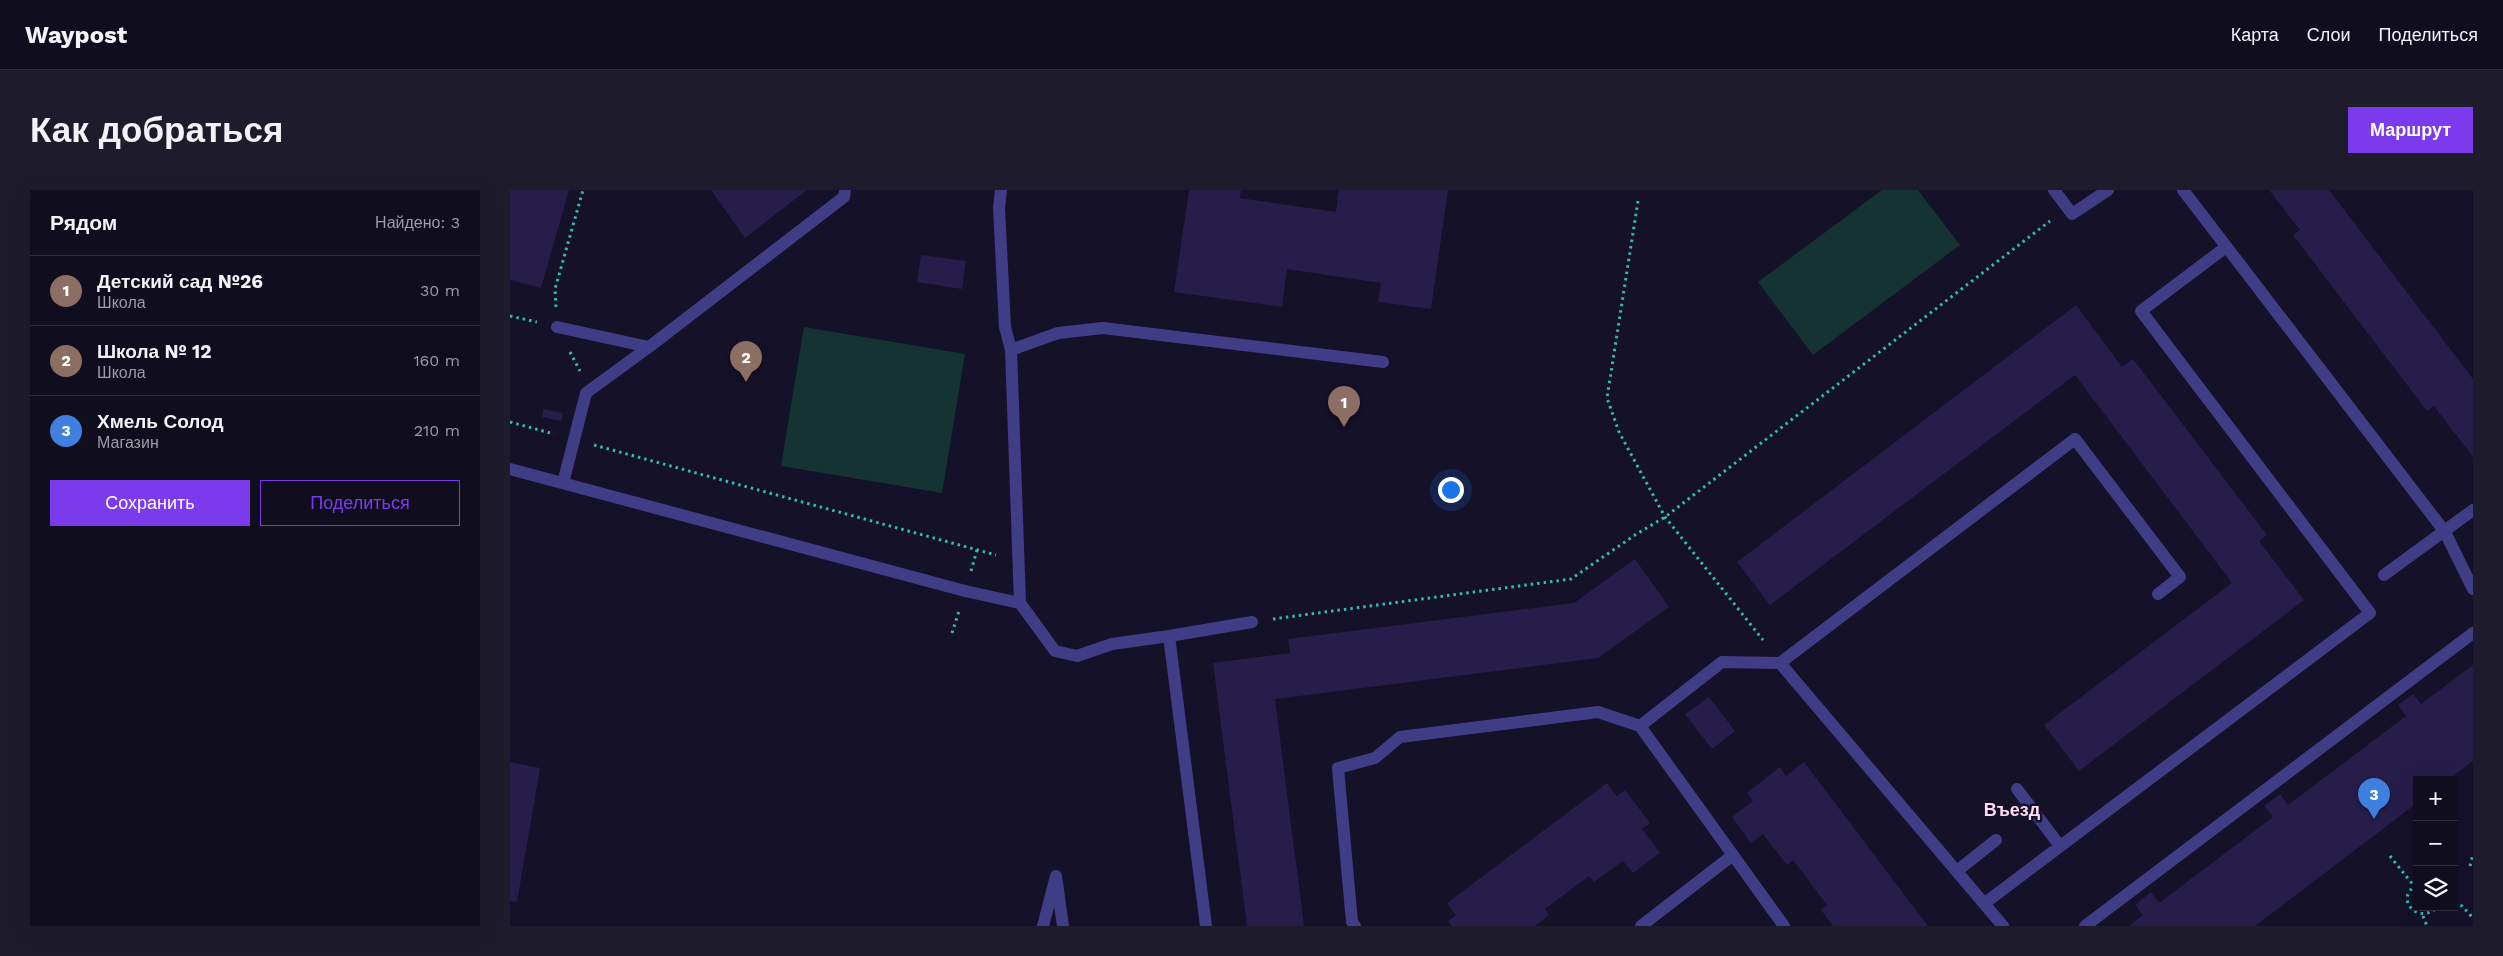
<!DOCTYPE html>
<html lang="ru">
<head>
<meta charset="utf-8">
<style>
  body { margin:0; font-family:"Work Sans",sans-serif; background:#1e1b2c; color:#f1f3f6 }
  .controls { position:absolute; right:15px; bottom:15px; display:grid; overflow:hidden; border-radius:0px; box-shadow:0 5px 20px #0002 }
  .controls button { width:45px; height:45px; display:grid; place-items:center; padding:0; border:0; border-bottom:1px solid #302d3d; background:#100d1f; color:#f1f3f6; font:25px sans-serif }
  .you { position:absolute; left:940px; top:299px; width:18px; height:18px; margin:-12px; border:4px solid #fff; border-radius:50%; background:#1a73e8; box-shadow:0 0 0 8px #1a73e833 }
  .badge { display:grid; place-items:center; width:32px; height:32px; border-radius:50%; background:#7c3aed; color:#fff; font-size:16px; font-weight:700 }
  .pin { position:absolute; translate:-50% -41px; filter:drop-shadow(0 1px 2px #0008) }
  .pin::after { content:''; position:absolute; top:26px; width:18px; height:15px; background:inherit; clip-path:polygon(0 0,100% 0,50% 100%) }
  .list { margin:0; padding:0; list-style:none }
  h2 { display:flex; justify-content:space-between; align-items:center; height:65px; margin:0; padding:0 20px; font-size:21px }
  h2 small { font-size:16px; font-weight:400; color:#9c9ca4 }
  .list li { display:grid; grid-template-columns:32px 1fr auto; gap:15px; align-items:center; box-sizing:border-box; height:70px; padding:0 20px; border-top:1px solid #302d3d }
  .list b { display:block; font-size:19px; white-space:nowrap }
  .list p { margin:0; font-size:16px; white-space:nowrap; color:#9c9ca4 }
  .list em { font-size:16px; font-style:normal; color:#9c9ca4 }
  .actions { display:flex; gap:10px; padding:15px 20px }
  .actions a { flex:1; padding:11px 0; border:1px solid #7c3aed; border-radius:0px; text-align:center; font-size:18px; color:#7c3aed }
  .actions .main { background:#7c3aed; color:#fff }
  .icon { flex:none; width:28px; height:28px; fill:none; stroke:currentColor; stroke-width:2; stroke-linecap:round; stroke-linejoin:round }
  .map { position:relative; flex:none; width:1963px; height:736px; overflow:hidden; border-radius:0px }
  header { display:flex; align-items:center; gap:30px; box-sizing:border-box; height:70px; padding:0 25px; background:#100d1f; border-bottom:1px solid #302d3d }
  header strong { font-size:24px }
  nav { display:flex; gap:28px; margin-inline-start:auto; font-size:18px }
  .intro { display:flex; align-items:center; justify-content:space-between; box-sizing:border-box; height:120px; padding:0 30px }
  h1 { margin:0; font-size:35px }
  .button { padding:12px 22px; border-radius:0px; background:#7c3aed; color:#fff; font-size:18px; font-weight:700 }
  main { display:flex; gap:30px; padding:0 30px }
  aside { flex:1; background:#100d1f; border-radius:0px; box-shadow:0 5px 20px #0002 }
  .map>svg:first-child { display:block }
</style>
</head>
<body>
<header>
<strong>Waypost</strong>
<nav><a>Карта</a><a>Слои</a><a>Поделиться</a></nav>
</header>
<div class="intro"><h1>Как добраться</h1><a class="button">Маршрут</a></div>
<main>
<aside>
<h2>Рядом<small>Найдено: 3</small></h2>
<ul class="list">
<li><span class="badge" style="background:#8d6e63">1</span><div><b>Детский сад №26</b><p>Школа</p></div><em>30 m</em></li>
<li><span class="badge" style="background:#8d6e63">2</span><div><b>Школа № 12</b><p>Школа</p></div><em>160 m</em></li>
<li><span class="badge" style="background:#3f7fe0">3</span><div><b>Хмель Солод</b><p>Магазин</p></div><em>210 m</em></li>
</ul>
<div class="actions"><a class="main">Сохранить</a><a>Поделиться</a></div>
</aside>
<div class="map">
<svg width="1963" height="736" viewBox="0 0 1963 736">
  <rect width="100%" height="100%" fill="#151129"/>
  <path fill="#143332" d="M1372,0H1408L1450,55L1303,165L1248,92Z
    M294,137L455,164L432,303L271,276Z"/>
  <path fill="#271d4a" d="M0,0H59L31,98L0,90Z
    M201,0H297L235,48Z
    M679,0H731L730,8L826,22L829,0H938L921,119L868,112L871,93L777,79L772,117L664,102Z
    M1759,0H1819L1963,189V267L1924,216L1917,221L1783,45L1790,40Z
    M411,65L456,71L452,99L407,92Z
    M1566,115L1612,177L1623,169L1757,345L1749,351L1794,410L1569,581L1534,535L1722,393L1565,185L1260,415L1227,372Z
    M33,219L53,223L51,231L32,227Z
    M1125,369L1159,417L1088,468L765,509L794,736H737L703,473L780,463L778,449L1064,413Z
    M1963,475V571L1938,590H1907V613L1745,736H1619L1633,725L1625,715L1641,702L1649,713L1763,627L1754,616L1770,604L1778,615L1896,526L1888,515L1903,504L1911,514Z
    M1199,507L1225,541L1202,559L1175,524Z
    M0,572L30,578L7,712L0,711Z
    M1294,572L1418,736H1323L1311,720L1317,715L1283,670L1277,675L1253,644L1241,653L1222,627L1243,611L1237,603L1270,577L1276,586Z
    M1097,593L1107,606L1115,600L1140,633L1132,639L1150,663L1123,683L1113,671L1084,692L1079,686L1035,719L1039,725L1025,736H942L938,731L946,725L937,713Z"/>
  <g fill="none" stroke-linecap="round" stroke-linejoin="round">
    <path stroke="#32bab3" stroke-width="3" stroke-dasharray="2.5 4" stroke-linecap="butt" d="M1128,11L1097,208L1109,242L1155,327L1253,450
      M46,117L45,99L73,0
      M0,126L27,132
      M60,162L70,181
      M0,232L44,244
      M84,255L486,365
      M461,381L467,360
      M763,429L1061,389L1125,345L1155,327L1540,31
      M442,443L449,421
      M1880,666L1904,696
      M1960,676L1963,664
      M1907,695C1883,708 1908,736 1928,717
      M1944,714L1952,716L1963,728
      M1913,726L1917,736"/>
    <path stroke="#403d87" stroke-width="12" d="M491,0L489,18L495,137L501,160
      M1544,0L1562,24L1598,0
      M1673,0L1935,342L1963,399
      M47,137L139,157
      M53,293L76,203L139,157L334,7L335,0
      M1874,385L1963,320
      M659,446L602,454L567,466L545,461L510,413L501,160L548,143L593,138L873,172
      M1270,473L1493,736
      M1130,536L1212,472L1270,473L1565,249L1670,387L1648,404
      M1507,599L1550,656
      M1447,681L1486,650
      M1475,713L1860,423L1631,121L1716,57
      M533,736L546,686L553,736
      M696,736L659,446L742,432
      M845,736L842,732L828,578L865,568L890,547L1088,522L1130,536L1274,736
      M1131,736L1223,665
      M1575,736L1963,443"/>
    <path stroke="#403d87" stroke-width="12" d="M0,279L455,401L510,413"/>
  </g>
  <g text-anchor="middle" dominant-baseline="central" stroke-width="5" stroke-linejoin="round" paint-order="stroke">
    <g font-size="18" font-weight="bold" fill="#fedbf1" stroke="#151129">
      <text x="1502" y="619">Въезд</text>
    </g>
  </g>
</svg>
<div class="controls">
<button>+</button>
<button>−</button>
<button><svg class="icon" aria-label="layers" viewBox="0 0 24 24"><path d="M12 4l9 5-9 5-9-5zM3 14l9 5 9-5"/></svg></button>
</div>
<div class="you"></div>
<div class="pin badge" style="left:834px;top:237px;background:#8d6e63">1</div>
<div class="pin badge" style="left:236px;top:192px;background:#8d6e63">2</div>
<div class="pin badge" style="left:1864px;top:629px;background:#3f7fe0">3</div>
</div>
</main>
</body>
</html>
